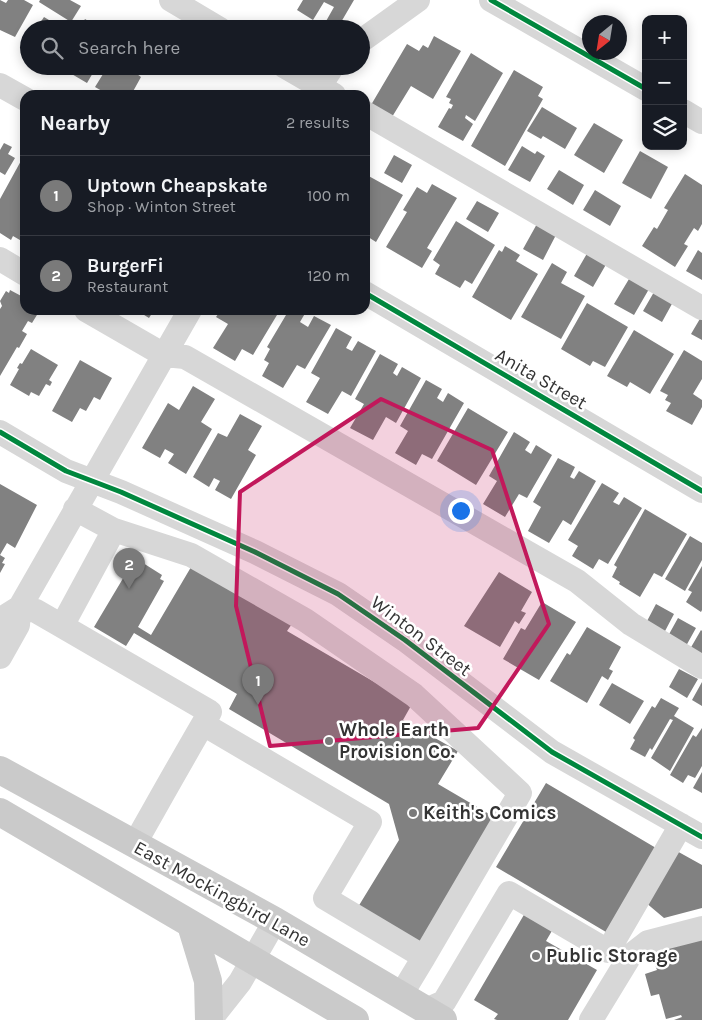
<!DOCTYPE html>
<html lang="en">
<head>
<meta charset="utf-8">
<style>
  body { margin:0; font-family:Karla,sans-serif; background:#20242c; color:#f1f3f6 }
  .controls { position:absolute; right:15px; top:15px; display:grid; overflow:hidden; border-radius:10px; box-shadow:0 2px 12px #0003 }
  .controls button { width:45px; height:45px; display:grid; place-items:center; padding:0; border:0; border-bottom:1px solid #363941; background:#171b24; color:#f1f3f6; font:25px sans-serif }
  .compass { position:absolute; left:582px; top:15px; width:45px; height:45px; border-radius:50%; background:#171b24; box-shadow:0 2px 12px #0003; rotate:210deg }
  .you { position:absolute; left:460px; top:510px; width:18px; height:18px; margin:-12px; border:4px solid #fff; border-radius:50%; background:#1a73e8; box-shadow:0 0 0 8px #1a73e833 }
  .badge { display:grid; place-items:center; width:32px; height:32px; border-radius:50%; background:#7a7a7a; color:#fff; font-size:16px; font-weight:700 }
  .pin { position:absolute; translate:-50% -41px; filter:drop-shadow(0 1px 2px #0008) }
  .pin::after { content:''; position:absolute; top:26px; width:18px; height:15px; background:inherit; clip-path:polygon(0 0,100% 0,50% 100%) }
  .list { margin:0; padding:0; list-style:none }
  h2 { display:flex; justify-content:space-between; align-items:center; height:65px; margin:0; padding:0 20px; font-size:21px }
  h2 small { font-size:16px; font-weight:400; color:#9ea1a6 }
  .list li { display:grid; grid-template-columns:32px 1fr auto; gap:15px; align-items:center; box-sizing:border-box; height:80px; padding:0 20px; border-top:1px solid #363941 }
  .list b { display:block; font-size:19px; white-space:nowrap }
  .list p { margin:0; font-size:16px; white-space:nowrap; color:#9ea1a6 }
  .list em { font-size:16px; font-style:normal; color:#9ea1a6 }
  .icon { flex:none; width:28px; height:28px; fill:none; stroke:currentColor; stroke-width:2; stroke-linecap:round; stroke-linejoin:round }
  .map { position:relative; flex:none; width:702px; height:1020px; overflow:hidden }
  .search { position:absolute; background:#171b24; box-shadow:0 2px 12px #0003; left:20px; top:20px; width:350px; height:55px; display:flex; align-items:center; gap:12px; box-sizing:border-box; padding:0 18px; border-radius:28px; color:#9ea1a6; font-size:19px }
  .panel { position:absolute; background:#171b24; box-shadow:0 2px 12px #0003; left:20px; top:90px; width:350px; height:225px; border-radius:15px }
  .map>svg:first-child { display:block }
</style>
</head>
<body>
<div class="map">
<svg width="702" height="1020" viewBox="0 0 702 1020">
  <rect width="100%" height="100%" fill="#fff"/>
  <path fill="#818181" d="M0,0L6,3L8,0H24L33,5L15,37L0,30Z
    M40,0H70L81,6L71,22L39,2Z
    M303,0H354L337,29L325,23L334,7L324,2L313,20L297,10Z
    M44,17L64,29H36Z
    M85,19L98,27L97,29H79Z
    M434,36L461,51L433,99L411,86L392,117L371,105L407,44L419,51L423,45L428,48Z
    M471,53L503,73L475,121L466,115L465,118L473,124L463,141L438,127L449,108L451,109L453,105L449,103L451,99L446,97Z
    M58,66H97L87,83Z
    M108,66H137L134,72L141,77L131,95H122L113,90L109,95L95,87Z
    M514,70L543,87L538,96L543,99L505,166L471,146Z
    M542,107L577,128L565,149L543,136L541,139L527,131Z
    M594,123L623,140L604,173L574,155Z
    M4,143L12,147L8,154L15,158L5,175L0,172V150Z
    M522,146L535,154L537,151L545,156L530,182L508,170Z
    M640,151L668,167L651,199L622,183Z
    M394,155L412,165L402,183L384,173Z
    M22,159L25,161V243L13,236L11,240L0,233V199Z
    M559,170L584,185L573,205L547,189Z
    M365,174L403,195L376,242L365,235Z
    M685,174L702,185V224L698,231L694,228L684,244L688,246L675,267L642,246L654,227L657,229L668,210L664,208Z
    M432,184L457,198L427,248L432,251L422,268L386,247L407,212L403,210L417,187L427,193Z
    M595,190L621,206L610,226L583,210Z
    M477,201L499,213L488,232L466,219Z
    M456,221L495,245L472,284L465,280L460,288L435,274L440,265L433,260Z
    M538,222L557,233L543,260L523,249Z
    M505,246L520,255L516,261L538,274L511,320L472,297L499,250L502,252Z
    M589,250L608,261L593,287L574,276Z
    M698,250L702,253V280L686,271Z
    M552,263L567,272L561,283L585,296L561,339L521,317Z
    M629,279L649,289L634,315L614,304Z
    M10,290L25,298V310H40L32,323L28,321L22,331L27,334L19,348L17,347L0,376V309L2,306L0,301L6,291L9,293Z
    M654,292L673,302L662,322L643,311Z
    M587,303L628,327L605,367L593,361L590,366L561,349Z
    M136,310H154L149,318Z
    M221,310H280L253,355L242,349L235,361L213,348L228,324L216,317Z
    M289,310H307L300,322L308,327L314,316L331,325L305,369L297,365L283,388L262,376L269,363L264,360L270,349L267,347Z
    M701,317L702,318V340L691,334Z
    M336,328L352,337L346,348L352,351L358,341L376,351L351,396L342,391L328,414L306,402L320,378L311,373Z
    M634,330L674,354L650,394L630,382L627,387L607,376Z
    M31,349L58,365L49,380L52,382L50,386L46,384L39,396L31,392L29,396L10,385L19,369L17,368L20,363L22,364Z
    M684,350L702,361V379L693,394L702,400V407L692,425L666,411L671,403L665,400L668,395L660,391Z
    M380,354L398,364L393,373L397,376L402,367L421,378L396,423L386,417L373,440L350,428L364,404L355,399Z
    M80,360L112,378L100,400L94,397L86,411L80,408L72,422L52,411Z
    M426,380L442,389L437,398L443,402L448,393L464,403L432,459L422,454L416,465L395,453L408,431L400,426Z
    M193,386L215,399L201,422L212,429L186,474L168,463L174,454L165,449L160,458L142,448L168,403L179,410Z
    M468,408L508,432L476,485L437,461Z
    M240,414L262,426L248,450L256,455L231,499L215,490L220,481L214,478L209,487L193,477L218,433L227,437Z
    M514,432L530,442L525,450L531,454L536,445L552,455L527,498L519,494L505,517L483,504L497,481L489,476Z
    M558,458L575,467L570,477L574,479L579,471L596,481L571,525L563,520L549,543L528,531L541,507L533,502Z
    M602,483L619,493L613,502L619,505L624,497L642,508L608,564L599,559L593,569L572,556L578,546L568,540Z
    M0,484L37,505L15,548L7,543L0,555L5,558L2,563L5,564L0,573Z
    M645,509L687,534L662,577L654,573L640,597L619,584L620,582L612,577L617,567L614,565Z
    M690,536L702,543V560L685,591L665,579Z
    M194,562L294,621L287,631L412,704L403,720L458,751L438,784L496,818L423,946L358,907L399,840L389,804L229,709L237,694L134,633L126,646L94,627L128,570L133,573L137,565L141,567L143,563L162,575L160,579L164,581L138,627L151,635Z
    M702,566V610L701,612L686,602L692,592L688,590Z
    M499,572L532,592L521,611L526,613L519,624L515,621L500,647L464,626Z
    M542,602L576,622L539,680L503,659L521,628L525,630Z
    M656,604L674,614L664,633L646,623Z
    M678,618L696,628L686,646L668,636Z
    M587,627L621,647L609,669L613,671L608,680L602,676L587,703L550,681L567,653L570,655Z
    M701,630L702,631V655L690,649Z
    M679,669L698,679L687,698L669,687Z
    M702,682V706L692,700Z
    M612,683L644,701L630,724L599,705Z
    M661,698L679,708L674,716L694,728L670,771L651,758L673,720L670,719L652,750L650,748L645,757L630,749L635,740L633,738L652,706L655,708Z
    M702,728V766L695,778L688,775L683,783L670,775L693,735L696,737Z
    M702,772V793L693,788Z
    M546,783L656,848L606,932L496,867Z
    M675,850L702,865V908L664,918L645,902Z
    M525,913L553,929L546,941L597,970L568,1020H497L494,1019L498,1014L474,1000Z
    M702,939V1020H674L682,1017L681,1015L666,1019L659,994L651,996L645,974L657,970L655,965L669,962L666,949Z"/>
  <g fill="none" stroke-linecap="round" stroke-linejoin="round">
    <path stroke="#d7d7d7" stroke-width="24" d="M171,0L220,29
      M491,0L646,89
      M361,41L418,0
      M284,66L334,95
      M0,85L25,99
      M314,95L333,66
      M683,111L702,122
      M365,113L702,308
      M0,259L25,274
      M365,293L702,491
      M86,310L164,355L185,357L577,581L631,624L702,667
      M0,432L66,471L121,492L255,552L338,594L405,640L552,752L702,837
      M75,509L114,530
      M20,607L36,611L62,626
      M0,627L6,616L20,607L190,310
      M0,657L18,625L19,611
      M134,845C159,801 184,756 210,712L62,626L114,530L191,555L305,620L414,695L520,793L424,957L325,898L370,822L203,724
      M401,995L424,957
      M426,1010L444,1002L509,893L608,951L681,825
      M210,1020L240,982L275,921
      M591,1020L630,956L648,942L702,928"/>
    <path stroke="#cacaca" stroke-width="28" d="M0,770L275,921L443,1020
      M0,812L355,1020
      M191,925L208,981L209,1020"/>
    <g stroke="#fff" stroke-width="8">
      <path id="cycleway" d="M491,0L646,89
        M365,293L702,491
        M0,432L66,471L121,492L255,552L338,594L405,640L552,752L702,837"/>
    </g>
    <use href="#cycleway" stroke="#00873e" stroke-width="5"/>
  </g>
  <path fill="#c2185b" fill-opacity="0.2" stroke="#c2185b" stroke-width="4" stroke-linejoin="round" d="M381,399L492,450L549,624L478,728L270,746L236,606L240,492Z"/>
  <g fill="#7a7a7a" stroke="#fff" stroke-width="2">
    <circle cx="329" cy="741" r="5"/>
    <circle cx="413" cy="813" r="5"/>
    <circle cx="536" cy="956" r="5"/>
  </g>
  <g text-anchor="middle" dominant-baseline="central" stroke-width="5" stroke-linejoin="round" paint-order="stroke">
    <g font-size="19" fill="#333" stroke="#fff">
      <text transform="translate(541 379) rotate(30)">Anita Street</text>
      <text transform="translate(421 636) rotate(37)">Winton Street</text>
      <text transform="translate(222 894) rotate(29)">East Mockingbird Lane</text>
    </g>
    <g font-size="19" font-weight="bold" fill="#333" stroke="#fff" text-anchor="start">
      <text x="339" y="730">Whole Earth<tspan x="339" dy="22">Provision Co.</tspan></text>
      <text x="423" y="813">Keith's Comics</text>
      <text x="546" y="956">Public Storage</text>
    </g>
  </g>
</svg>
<div class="controls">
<button>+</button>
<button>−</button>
<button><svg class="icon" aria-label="layers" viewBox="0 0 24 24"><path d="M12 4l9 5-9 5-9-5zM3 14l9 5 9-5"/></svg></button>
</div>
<svg class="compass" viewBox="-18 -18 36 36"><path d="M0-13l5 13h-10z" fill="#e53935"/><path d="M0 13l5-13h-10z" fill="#9ea1a6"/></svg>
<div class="you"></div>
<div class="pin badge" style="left:258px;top:705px">1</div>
<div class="pin badge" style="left:129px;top:589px">2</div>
<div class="search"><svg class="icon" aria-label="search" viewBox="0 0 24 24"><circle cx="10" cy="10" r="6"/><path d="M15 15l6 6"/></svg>Search here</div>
<section class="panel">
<h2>Nearby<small>2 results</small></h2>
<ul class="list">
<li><span class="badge">1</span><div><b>Uptown Cheapskate</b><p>Shop · Winton Street</p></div><em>100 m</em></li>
<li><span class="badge">2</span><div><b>BurgerFi</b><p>Restaurant</p></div><em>120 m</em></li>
</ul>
</section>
</div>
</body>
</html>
